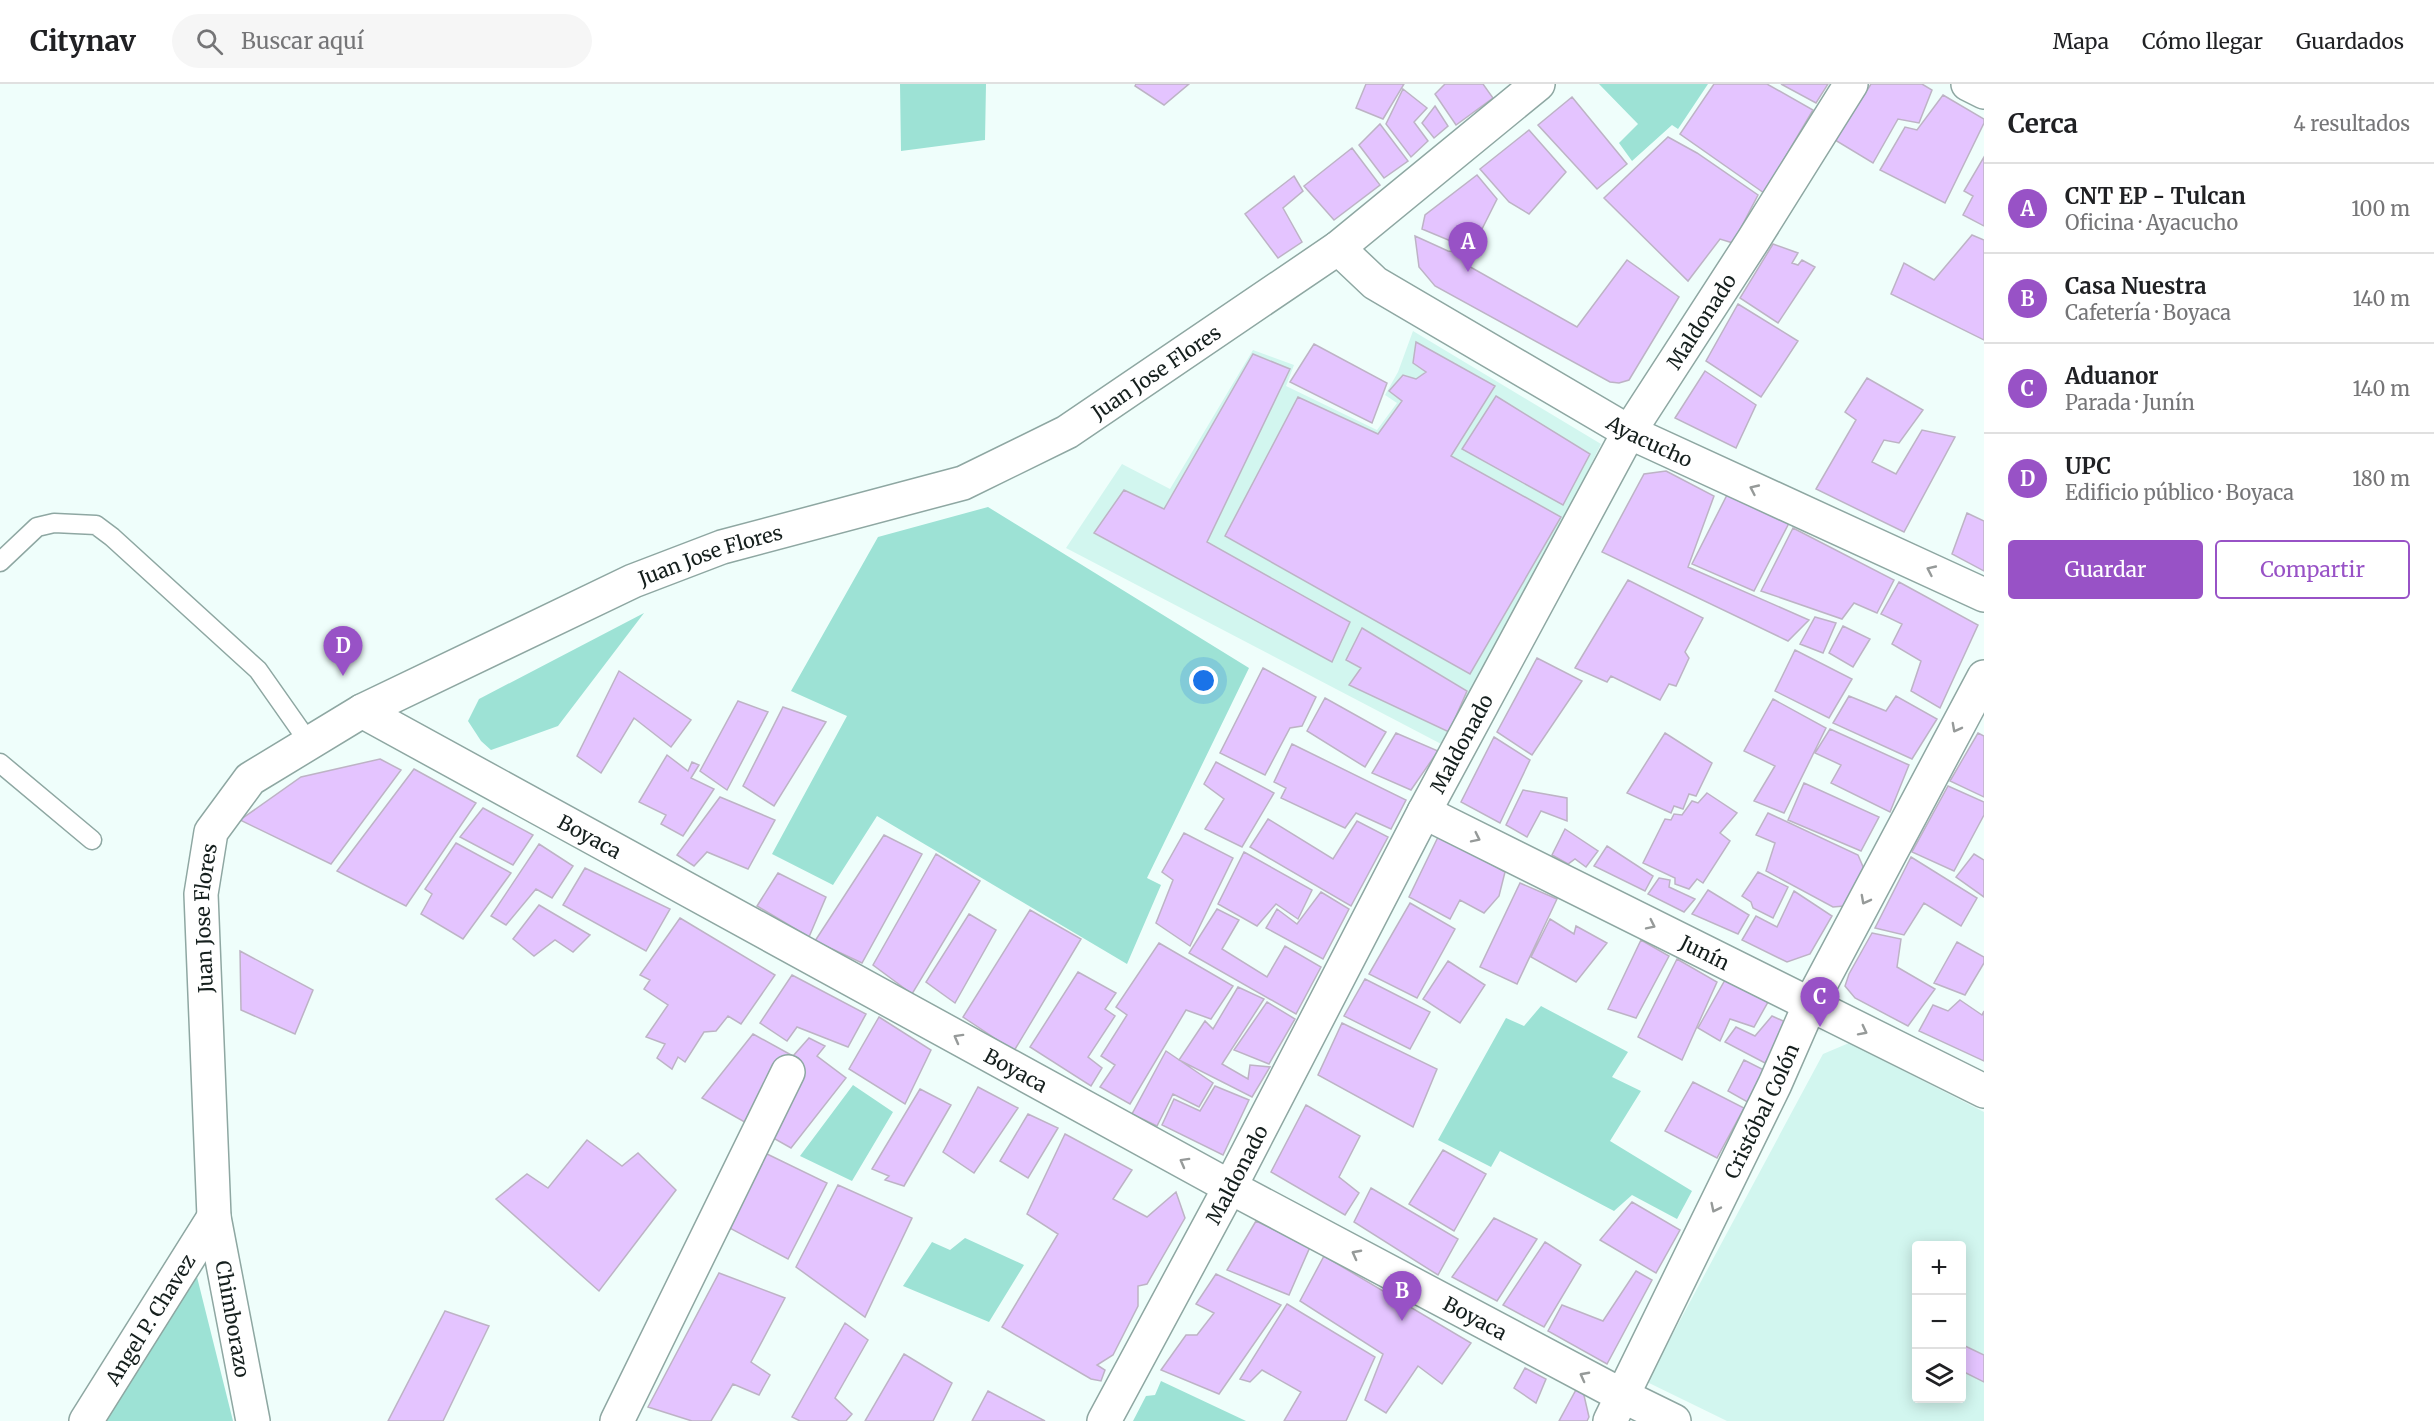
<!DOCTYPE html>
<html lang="es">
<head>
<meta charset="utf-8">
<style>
  body { margin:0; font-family:Merriweather,serif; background:#f6f6f6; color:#202124 }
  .controls { position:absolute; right:18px; bottom:18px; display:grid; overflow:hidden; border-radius:6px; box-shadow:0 3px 15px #0003 }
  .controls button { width:54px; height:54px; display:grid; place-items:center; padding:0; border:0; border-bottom:2px solid #e0e0e0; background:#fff; color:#202124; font:30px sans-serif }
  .you { position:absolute; left:1204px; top:597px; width:21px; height:21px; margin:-15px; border:4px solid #fff; border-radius:50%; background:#1a73e8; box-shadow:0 0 0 9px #1a73e833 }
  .badge { display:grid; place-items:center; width:39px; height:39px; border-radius:50%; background:#9852c6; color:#fff; font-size:20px; font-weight:700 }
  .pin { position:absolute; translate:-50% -50px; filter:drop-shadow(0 2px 3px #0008) }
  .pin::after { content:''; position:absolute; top:32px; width:21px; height:18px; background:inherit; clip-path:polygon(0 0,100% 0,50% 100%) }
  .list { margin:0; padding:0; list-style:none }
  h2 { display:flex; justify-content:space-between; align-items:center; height:78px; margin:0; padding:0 24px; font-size:26px }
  h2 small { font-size:20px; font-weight:400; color:#757577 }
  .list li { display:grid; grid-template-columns:39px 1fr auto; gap:18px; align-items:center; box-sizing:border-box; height:90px; padding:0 24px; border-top:2px solid #e0e0e0 }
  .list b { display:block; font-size:22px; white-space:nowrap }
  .list p { margin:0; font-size:20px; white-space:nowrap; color:#757577 }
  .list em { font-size:20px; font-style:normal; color:#757577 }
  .actions { display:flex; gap:12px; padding:18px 24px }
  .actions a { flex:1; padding:14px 0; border:2px solid #9852c6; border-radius:6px; text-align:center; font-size:21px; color:#9852c6 }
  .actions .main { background:#9852c6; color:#fff }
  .icon { flex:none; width:33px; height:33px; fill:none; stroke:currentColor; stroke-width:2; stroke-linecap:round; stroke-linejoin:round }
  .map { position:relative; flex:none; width:1984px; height:1337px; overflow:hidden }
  header { display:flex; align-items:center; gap:36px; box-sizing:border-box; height:84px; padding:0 30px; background:#fff; border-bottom:2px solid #e0e0e0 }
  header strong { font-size:28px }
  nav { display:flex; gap:33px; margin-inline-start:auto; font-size:21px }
  .search { width:420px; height:54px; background:#f6f6f6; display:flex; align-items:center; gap:15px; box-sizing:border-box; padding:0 21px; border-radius:33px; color:#757577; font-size:22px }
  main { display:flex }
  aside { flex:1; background:#fff }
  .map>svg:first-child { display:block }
</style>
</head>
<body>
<header>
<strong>Citynav</strong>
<div class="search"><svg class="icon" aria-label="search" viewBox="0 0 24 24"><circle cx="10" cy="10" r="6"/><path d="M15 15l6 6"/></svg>Buscar aquí</div>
<nav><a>Mapa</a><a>Cómo llegar</a><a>Guardados</a></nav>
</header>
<main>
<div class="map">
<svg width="1984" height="1337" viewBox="0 0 1984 1337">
  <rect width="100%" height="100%" fill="#effefb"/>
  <path fill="#d2f6ef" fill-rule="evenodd" d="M1413,247L1601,360L1564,436L1445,662L1066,464L1122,380L1170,405L1253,266L1294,281L1286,302L1377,346L1397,319L1385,311L1398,288Z
    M1849,959L1984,1028V1337H1727L1647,1298L1823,970ZM1916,1162H1962V1314H1916Z"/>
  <path fill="#9de2d5" d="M900,0H986L985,56L901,67Z
    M1599,0H1708L1678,45L1672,41L1632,77L1619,59L1638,40Z
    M988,423L1249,584L1147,794L1161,801L1127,880L877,732L833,801L772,770L847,632L791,607L878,453Z
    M644,529L558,642L491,666L481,657L468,637L479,615Z
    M1541,922L1628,968L1612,993L1641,1007L1610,1057L1692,1107L1677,1135L1632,1111L1614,1127L1500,1067L1491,1083L1438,1056L1506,934L1524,942Z
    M853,1001L893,1028L852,1097L800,1072Z
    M965,1154L1024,1181L989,1238L903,1202L932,1158L950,1166Z
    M191,1169L233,1337H86Z
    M1161,1297L1246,1337H1133L1146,1312L1155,1311Z"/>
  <path fill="#e4c4ff" stroke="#bdb3c5" stroke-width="1.5" d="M1136,0H1189L1164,21L1135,2Z
    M1366,0H1404L1383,35L1356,24Z
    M1445,0H1483L1493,14L1456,41L1435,10Z
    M1714,0H1767L1813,26L1764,109L1680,50Z
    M1781,0H1828L1816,19Z
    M1871,0H1922L1932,6L1919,39L1898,35L1873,79L1835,56Z
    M1403,5L1427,24L1414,38L1428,57L1411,73L1386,40Z
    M1943,11L1984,35V39L1945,119L1880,86L1905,43L1917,46Z
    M1572,13L1627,80L1597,105L1538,41Z
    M1435,22L1448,42L1434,54L1422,39Z
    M1380,40L1408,77L1384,94L1359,61Z
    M1529,46L1566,88L1529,130L1509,118L1480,85Z
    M1668,53L1697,69L1758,111L1733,159L1720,155L1688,197L1604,114Z
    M1352,64L1380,101L1334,136L1304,102Z
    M1984,73V142L1963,131L1973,112L1964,107Z
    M1477,91L1497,115L1475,159L1465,163L1422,145L1425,131Z
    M1294,92L1303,107L1283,124L1302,158L1278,174L1245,130Z
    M1972,151L1984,156V256L1891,210L1904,179L1934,196Z
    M1415,152L1448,167L1465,169V180L1577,243L1627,176L1679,213L1629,296L1619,299L1610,298L1435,202L1419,183Z
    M1773,160L1798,169L1792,179L1798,181L1802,176L1815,183L1778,239L1740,214Z
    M1738,220L1798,257L1761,313L1706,277Z
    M1416,258L1495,302L1451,372L1561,433L1470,590L1225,452L1298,313L1378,350L1402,317L1389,307L1403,291L1416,295L1426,288L1413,279Z
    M1314,260L1387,299L1372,339L1290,298Z
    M1253,270L1290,285L1207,458L1350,538L1332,578L1094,449L1124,406L1164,425Z
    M1705,287L1756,321L1736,364L1675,334Z
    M1867,294L1923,326L1899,359L1884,356L1872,378L1896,390L1922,346L1955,353L1904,448L1816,405L1856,336L1845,328Z
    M1496,312L1590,370L1563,421L1462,365Z
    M1666,387L1714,412L1688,483L1809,536L1788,557L1602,468L1644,390Z
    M1728,409L1789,439L1754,507L1692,480Z
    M1967,429L1984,437V487L1952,470Z
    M1793,444L1894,496L1877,529L1854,519L1842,535L1761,507Z
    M1628,496L1703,534L1685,568L1689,574L1676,602L1669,600L1660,616L1611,592L1607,598L1575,584Z
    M1899,498L1978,541L1940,624L1911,607L1921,577L1892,560L1902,540L1881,530Z
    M1815,533L1836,539L1823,569L1800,560Z
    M1843,542L1870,555L1853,583L1829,569Z
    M1362,544L1467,607L1449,648L1349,601L1361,584L1346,576Z
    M1795,566L1852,595L1829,634L1775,607Z
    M1537,574L1582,597L1532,671L1497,648Z
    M1263,584L1316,613L1302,642L1290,644L1265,691L1220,669Z
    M619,587L691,636L671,663L634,634L601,689L577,672Z
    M1849,612L1886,627L1896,612L1937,635L1912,675L1833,639Z
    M1325,614L1386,648L1365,683L1307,647Z
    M1773,615L1826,644L1784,729L1754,717L1775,682L1744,667Z
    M738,617L768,628L727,706L700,687Z
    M783,623L826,638L774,722L743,702Z
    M1830,645L1909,681L1890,728L1831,699L1841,681L1815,669Z
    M1396,649L1438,667L1411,706L1372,689Z
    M1665,649L1712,679L1696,712L1689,710L1683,725L1674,722L1671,729L1627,709Z
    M1978,649L1984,652V713L1950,697Z
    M1494,653L1530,676L1500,739L1461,718Z
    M1292,660L1406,716L1391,745L1356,729L1345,744L1281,714L1286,704L1274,698Z
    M667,671L688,687L692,678L699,681L691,694L714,705L683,752L661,740L666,731L639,718Z
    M380,675L401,686L331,780L240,736L301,693Z
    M1216,678L1274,709L1242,763L1205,745L1224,715L1204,700Z
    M414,685L476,719L406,822L337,787Z
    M1804,699L1879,733L1861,767L1788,736Z
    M1948,702L1984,718V731L1954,787L1912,768Z
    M1523,706L1567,714V737L1541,727L1527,753L1506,741Z
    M1707,709L1737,729L1720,749L1730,757L1703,799L1697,795L1689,805L1675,800V794L1643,779L1665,735L1671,736L1674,730L1682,731L1692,717L1698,719Z
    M720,713L775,736L748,785L707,768L694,782L677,771Z
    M483,724L533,751L513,781L460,753Z
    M1768,729L1858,771L1864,785L1844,822L1833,823L1766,787L1775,759L1756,751Z
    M1268,735L1333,775L1357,737L1388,753L1351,822L1250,763Z
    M1565,745L1598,767L1586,783L1575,775L1568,780L1552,771Z
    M1184,749L1233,774L1190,862L1156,839L1173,796L1162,788Z
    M884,751L922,770L862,879L815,857Z
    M1439,751L1505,788L1499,812L1484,829L1460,816L1450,835L1409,813Z
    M456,759L511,789L463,855L421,830L432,810L425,805Z
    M539,760L573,782L552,814L536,805L506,841L491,832Z
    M1607,762L1653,792L1645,807L1594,782Z
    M1244,768L1312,806L1298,835L1276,820L1257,842L1218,820Z
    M936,770L980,797L912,910L873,881Z
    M1974,770L1984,776V813L1956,793Z
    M1911,773L1977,814L1961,842L1924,819L1904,851L1875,844Z
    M585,784L670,825L646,867L563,821Z
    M1758,788L1788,803L1773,834L1753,824L1751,818L1742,812Z
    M778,789L826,813L809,853L757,822Z
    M1659,794L1670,796L1669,803L1695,815L1684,828L1648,810Z
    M1520,799L1557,815L1517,900L1480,883Z
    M1708,806L1749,831L1738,850L1692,830Z
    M1794,807L1832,832L1810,870L1787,878L1742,856L1756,832L1777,843Z
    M1321,808L1349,825L1323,875L1266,844L1277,825L1297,840Z
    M1410,819L1455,845L1417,914L1369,890Z
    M539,821L590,851L573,868L555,856L534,872L513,855Z
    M1217,825L1239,836L1222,865L1267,893L1285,862L1321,883L1296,930L1189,869Z
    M1030,826L1081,855L1014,967L963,933Z
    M969,830L996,846L955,919L926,898Z
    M680,834L775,891L741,940L728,932L716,947L704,948L685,978L678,973L672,985L657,974L665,960L646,953L668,921L644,905L650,896L640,891Z
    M1550,835L1574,850L1576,842L1607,859L1576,898L1531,873Z
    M1872,849L1901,855L1897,883L1935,905L1908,942L1855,914L1845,902L1849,890Z
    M1641,856L1669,872L1636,934L1608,925Z
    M1957,858L1984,873V879L1965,911L1934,899Z
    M1159,859L1233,902L1211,935L1186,926L1130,1020L1100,1003L1115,981L1101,972L1127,931L1116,923Z
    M240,867L313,906L295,950L241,926Z
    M1677,875L1717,898L1682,976L1638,953Z
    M1448,877L1485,901L1460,939L1423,915Z
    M1078,888L1116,909L1105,925L1115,932L1088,973L1102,984L1091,1002L1030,963Z
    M792,891L866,930L848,963L797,943L787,957L760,939Z
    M1365,895L1430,928L1410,965L1344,932Z
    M1725,896L1768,918L1754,943L1730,935L1720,957L1698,944Z
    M1238,903L1264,915L1222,980L1248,995L1250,981L1270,983L1252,1013L1179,976L1205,937L1213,945Z
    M1960,916L1982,931L1984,927V977L1919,947L1933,921L1948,927Z
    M1267,918L1295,935L1269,980L1234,966Z
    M1772,932L1790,940L1765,979L1725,958L1736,943L1755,952Z
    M879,933L931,966L905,1020L849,985Z
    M1342,939L1437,985L1413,1043L1318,991Z
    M753,950L793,972L809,954L825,962L817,972L846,994L791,1064L702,1014Z
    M1166,967L1213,999L1199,1023L1173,1010L1157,1042L1132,1030Z
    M1744,976L1764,986L1751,1020L1728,1007Z
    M1693,998L1744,1024L1717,1074L1665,1047Z
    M1215,1002L1249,1016L1223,1071L1162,1041L1174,1015L1200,1027Z
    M978,1003L1018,1024L974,1089L943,1068Z
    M920,1005L951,1021L904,1102L885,1096L889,1092L872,1085Z
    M1306,1021L1360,1052L1339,1093L1359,1109L1345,1131L1271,1088Z
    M1028,1030L1058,1044L1028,1094L1000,1077Z
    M1065,1050L1132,1086L1113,1115L1147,1133L1176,1108L1185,1134L1147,1200L1138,1202V1222L1113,1271L1097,1281L1105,1286L1101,1297L1091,1295L1002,1243L1058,1150L1027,1130Z
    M587,1056L622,1082L638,1069L676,1106L599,1207L496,1115L527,1090L548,1104Z
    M1443,1066L1486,1090L1454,1147L1409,1120Z
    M765,1069L827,1099L788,1175L724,1141Z
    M838,1101L912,1134L865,1233L796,1183Z
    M1371,1104L1458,1155L1438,1191L1354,1138Z
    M1632,1118L1680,1146L1656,1189L1600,1156Z
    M1494,1134L1537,1155L1497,1217L1452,1193Z
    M1256,1137L1310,1163L1289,1211L1227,1186Z
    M1545,1158L1581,1181L1544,1243L1503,1221Z
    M1324,1172L1471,1259L1442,1300L1418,1282L1386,1329L1365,1316L1383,1270L1300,1217Z
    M1636,1187L1652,1196L1607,1280L1548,1247L1562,1221L1603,1237Z
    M719,1189L785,1214L751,1278L770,1291L759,1311L733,1300L711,1337H692L648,1323Z
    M1216,1190L1281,1221L1219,1310L1161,1286L1186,1251H1197L1214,1229L1196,1220Z
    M1287,1220L1375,1273L1346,1337H1284L1301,1308L1262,1286L1250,1298L1240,1295Z
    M445,1227L489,1242L443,1337H388Z
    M845,1239L868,1256L835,1314L852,1330L846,1337H800L792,1333Z
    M1963,1261L1984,1271V1298L1962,1287Z
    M904,1270L952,1299L933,1337H865Z
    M1525,1284L1546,1295L1536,1319L1514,1304Z
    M1577,1304L1583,1307L1589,1333L1587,1337H1559Z
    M988,1307L1045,1337H972Z"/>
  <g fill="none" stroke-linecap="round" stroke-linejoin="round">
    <g stroke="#8ea7a2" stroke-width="21">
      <path id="lane" d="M0,478L37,443L54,439L96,441L112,453L258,586L310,660
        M0,679L92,756"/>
    </g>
    <g stroke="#8ea7a2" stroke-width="36">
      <g id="street">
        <path d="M1968,0L1984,8"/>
        <path id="s1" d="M1338,164L1375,199L1629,348L1984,511"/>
        <path id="s2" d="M362,627L1230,1103L1623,1312L1674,1337"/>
        <path id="s3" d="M1424,728L1984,1007"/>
        <path id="s4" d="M86,1337L214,1133"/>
        <path id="s5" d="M253,1337L214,1133L201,810L211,748L250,695L362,627L633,497L722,463L963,399L1067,348L1338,164L1538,0"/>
        <path d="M617,1337L788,988"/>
        <path id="s6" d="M1104,1337L1230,1103L1424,728L1629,348L1754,155L1851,0"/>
        <path id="s7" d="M1610,1337L1775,1000L1810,920L1984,593"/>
      </g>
    </g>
    <use href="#lane" stroke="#fff" stroke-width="18"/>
    <use href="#street" stroke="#fff" stroke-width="33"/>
  </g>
  <defs><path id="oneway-chevron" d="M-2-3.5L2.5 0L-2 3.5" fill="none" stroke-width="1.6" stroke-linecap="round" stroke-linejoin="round" transform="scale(1.5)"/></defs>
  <g stroke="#969a99">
    <use href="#oneway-chevron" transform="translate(1754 405) rotate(-155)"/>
    <use href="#oneway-chevron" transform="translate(1931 486) rotate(-155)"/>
    <use href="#oneway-chevron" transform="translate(1956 644) rotate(118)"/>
    <use href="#oneway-chevron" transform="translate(1476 754) rotate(26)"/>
    <use href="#oneway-chevron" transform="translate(1865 816) rotate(118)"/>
    <use href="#oneway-chevron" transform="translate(1651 841) rotate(26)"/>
    <use href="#oneway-chevron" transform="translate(1863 947) rotate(27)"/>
    <use href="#oneway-chevron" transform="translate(958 954) rotate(-151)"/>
    <use href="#oneway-chevron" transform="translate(1184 1078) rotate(-151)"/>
    <use href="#oneway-chevron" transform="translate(1715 1124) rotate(116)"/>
    <use href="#oneway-chevron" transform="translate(1356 1170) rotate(-152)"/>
    <use href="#oneway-chevron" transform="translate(1584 1292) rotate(-152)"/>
  </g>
  <g text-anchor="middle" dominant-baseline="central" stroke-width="4.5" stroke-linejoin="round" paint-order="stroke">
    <g font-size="20" fill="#151f1d" stroke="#fff">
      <text stroke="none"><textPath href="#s6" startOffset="1252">Maldonado</textPath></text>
      <text stroke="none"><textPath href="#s5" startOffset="1659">Juan Jose Flores</textPath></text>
      <text stroke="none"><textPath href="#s1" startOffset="368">Ayacucho</textPath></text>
      <text stroke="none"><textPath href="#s5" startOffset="1173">Juan Jose Flores</textPath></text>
      <text stroke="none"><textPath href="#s6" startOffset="766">Maldonado</textPath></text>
      <text stroke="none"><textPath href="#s2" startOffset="260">Boyaca</textPath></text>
      <text stroke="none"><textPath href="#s5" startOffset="507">Juan Jose Flores</textPath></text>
      <text stroke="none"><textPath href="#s3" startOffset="314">Junín</textPath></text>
      <text stroke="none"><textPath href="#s2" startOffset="746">Boyaca</textPath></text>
      <text stroke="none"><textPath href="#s7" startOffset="345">Cristóbal Colón</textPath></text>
      <text stroke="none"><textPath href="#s6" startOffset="280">Maldonado</textPath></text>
      <text stroke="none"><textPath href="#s2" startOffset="1268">Boyaca</textPath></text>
      <text stroke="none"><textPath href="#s4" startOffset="120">Angel P. Chavez</textPath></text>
      <text transform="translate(233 1235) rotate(80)">Chimborazo</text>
    </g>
  </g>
</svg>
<div class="controls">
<button>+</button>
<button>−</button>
<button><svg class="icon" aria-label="layers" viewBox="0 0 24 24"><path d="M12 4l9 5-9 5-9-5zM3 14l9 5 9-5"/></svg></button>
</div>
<div class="you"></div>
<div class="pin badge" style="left:1468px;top:188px">A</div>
<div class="pin badge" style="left:1402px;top:1237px">B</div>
<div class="pin badge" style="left:1820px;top:943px">C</div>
<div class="pin badge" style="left:343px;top:592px">D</div>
</div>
<aside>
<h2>Cerca<small>4 resultados</small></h2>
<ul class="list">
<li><span class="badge">A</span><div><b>CNT EP - Tulcan</b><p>Oficina · Ayacucho</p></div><em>100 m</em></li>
<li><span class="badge">B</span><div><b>Casa Nuestra</b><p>Cafetería · Boyaca</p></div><em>140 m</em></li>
<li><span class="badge">C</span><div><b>Aduanor</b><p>Parada · Junín</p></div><em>140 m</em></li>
<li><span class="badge">D</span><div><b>UPC</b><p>Edificio público · Boyaca</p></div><em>180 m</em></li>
</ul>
<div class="actions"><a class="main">Guardar</a><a>Compartir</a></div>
</aside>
</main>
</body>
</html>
